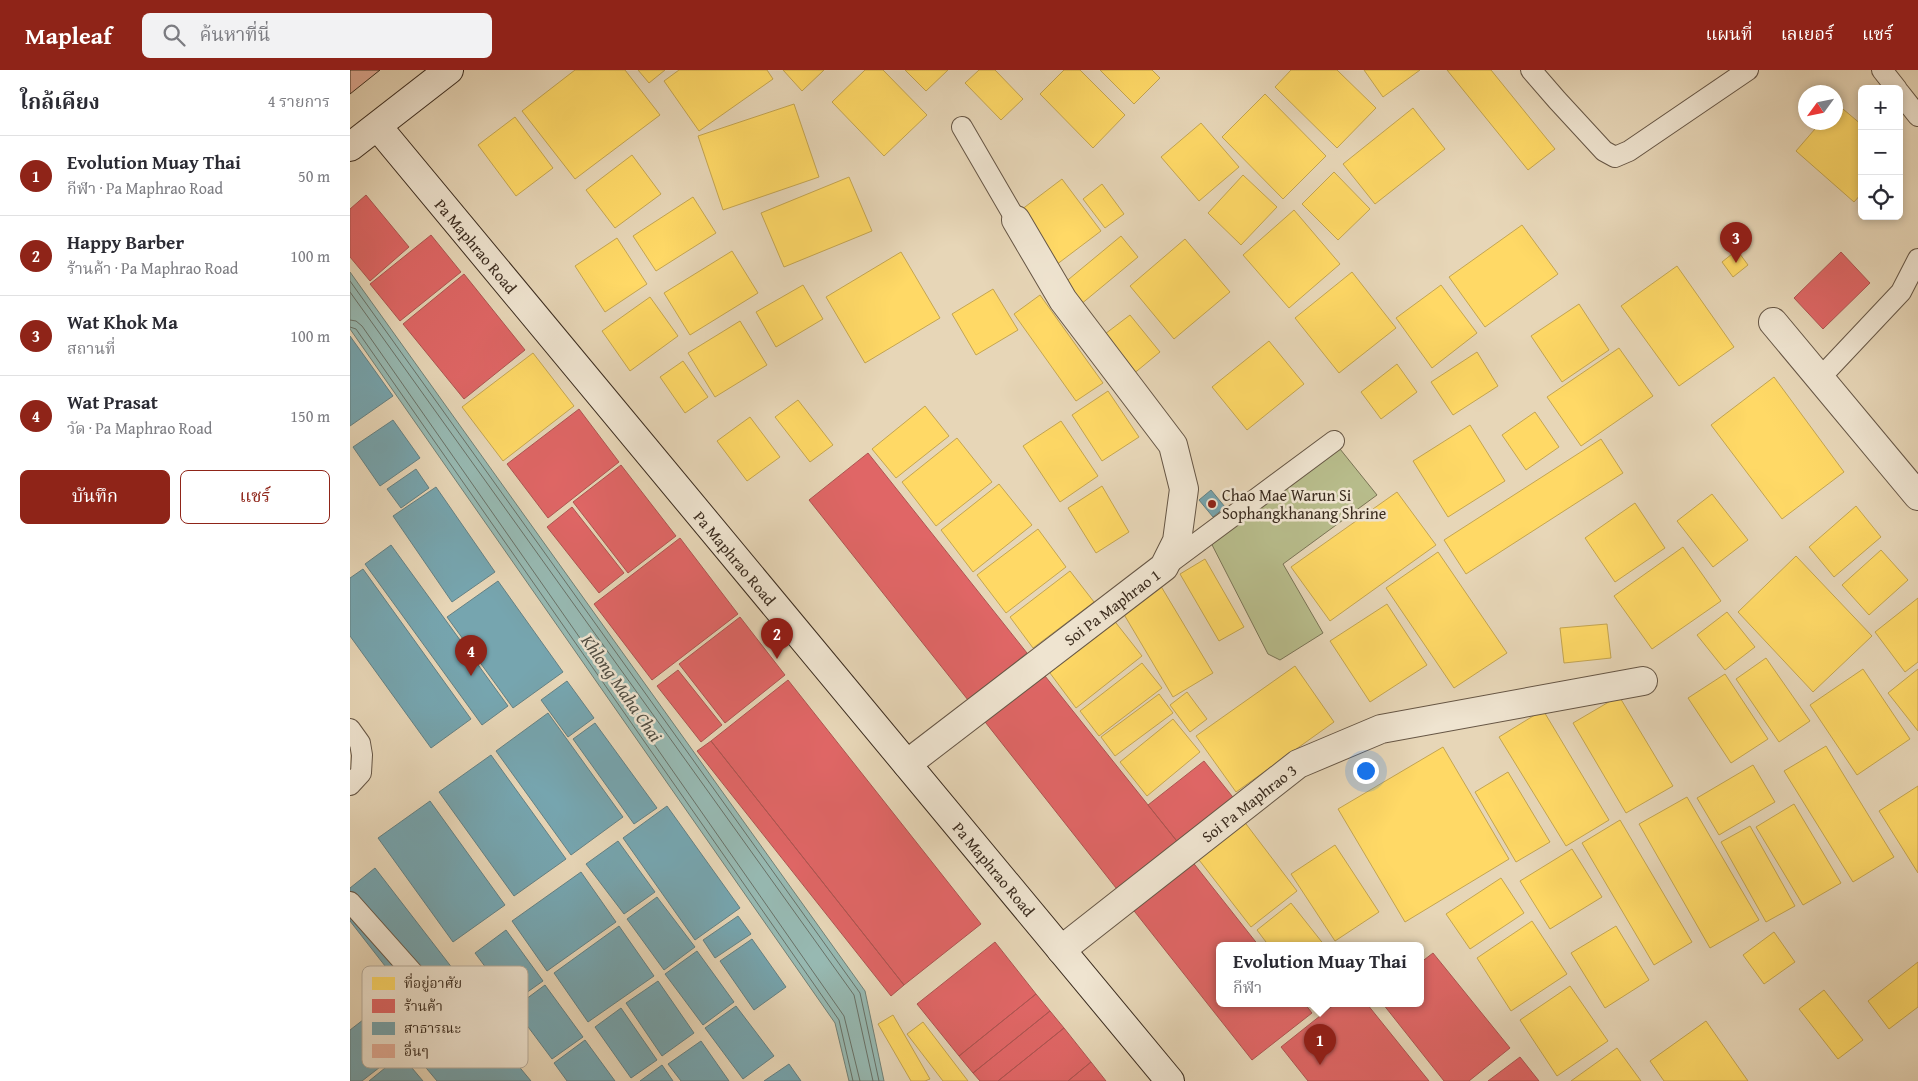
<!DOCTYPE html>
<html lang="th">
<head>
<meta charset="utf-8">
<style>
  body { margin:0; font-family:"Gentium Book Plus","Noto Serif Thai",serif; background:#f2f2f3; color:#2b2b33 }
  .controls { position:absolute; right:15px; top:15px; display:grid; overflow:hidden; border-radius:8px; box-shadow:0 2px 8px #0003 }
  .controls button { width:45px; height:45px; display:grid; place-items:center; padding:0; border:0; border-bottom:1px solid #e1e1e2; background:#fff; color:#2b2b33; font:25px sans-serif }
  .compass { position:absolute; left:1448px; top:15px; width:45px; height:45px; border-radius:50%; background:#fff; box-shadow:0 2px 8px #0003; rotate:237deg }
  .you { position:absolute; left:1015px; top:700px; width:18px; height:18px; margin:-12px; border:4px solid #fff; border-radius:50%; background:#1a73e8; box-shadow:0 0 0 8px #1a73e833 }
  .badge { display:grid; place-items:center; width:32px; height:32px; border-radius:50%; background:#8f2418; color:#fff; font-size:16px; font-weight:700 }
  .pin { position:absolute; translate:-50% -41px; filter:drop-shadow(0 1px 2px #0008) }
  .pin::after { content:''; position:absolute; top:26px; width:18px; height:15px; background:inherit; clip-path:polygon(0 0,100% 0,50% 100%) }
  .popup { position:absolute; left:866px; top:872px; width:208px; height:65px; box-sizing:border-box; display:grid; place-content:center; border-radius:8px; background:#fff; filter:drop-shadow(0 1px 4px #0005); font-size:16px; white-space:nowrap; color:#7c7c81 }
  .popup b { font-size:19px; color:#2b2b33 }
  .popup::after { content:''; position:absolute; left:50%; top:100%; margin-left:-10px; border:10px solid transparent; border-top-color:#fff }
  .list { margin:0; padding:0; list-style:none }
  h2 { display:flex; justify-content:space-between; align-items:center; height:65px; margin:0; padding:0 20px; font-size:21px }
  h2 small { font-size:16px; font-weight:400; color:#7c7c81 }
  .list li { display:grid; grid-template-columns:32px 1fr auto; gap:15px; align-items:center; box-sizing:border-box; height:80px; padding:0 20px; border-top:1px solid #e1e1e2 }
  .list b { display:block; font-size:19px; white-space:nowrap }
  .list p { margin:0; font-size:16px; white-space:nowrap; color:#7c7c81 }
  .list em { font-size:16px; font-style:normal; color:#7c7c81 }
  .actions { display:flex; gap:10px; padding:15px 20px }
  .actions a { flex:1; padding:11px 0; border:1px solid #8f2418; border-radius:8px; text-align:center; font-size:18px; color:#8f2418 }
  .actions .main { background:#8f2418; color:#fff }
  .icon { flex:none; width:28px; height:28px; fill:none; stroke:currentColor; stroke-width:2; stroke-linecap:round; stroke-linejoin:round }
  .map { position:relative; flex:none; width:1568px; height:1011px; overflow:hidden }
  header { display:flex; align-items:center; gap:30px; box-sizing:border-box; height:70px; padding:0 25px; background:#8f2418; color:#fff }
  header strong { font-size:24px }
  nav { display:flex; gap:28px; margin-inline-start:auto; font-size:18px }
  .search { width:350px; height:45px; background:#f2f2f3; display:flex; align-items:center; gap:12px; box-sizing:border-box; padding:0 18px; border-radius:8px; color:#7c7c81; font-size:19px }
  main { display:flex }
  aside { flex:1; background:#fff }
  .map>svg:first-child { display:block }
</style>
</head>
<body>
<header>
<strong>Mapleaf</strong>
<div class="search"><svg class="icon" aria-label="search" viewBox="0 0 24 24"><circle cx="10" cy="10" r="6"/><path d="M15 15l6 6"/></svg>ค้นหาที่นี่</div>
<nav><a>แผนที่</a><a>เลเยอร์</a><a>แชร์</a></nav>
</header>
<main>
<aside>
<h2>ใกล้เคียง<small>4 รายการ</small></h2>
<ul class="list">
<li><span class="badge">1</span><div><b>Evolution Muay Thai</b><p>กีฬา · Pa Maphrao Road</p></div><em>50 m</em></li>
<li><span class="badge">2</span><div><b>Happy Barber</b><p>ร้านค้า · Pa Maphrao Road</p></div><em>100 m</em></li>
<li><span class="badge">3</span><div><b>Wat Khok Ma</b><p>สถานที่</p></div><em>100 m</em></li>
<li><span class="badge">4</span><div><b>Wat Prasat</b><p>วัด · Pa Maphrao Road</p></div><em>150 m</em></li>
</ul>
<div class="actions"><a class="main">บันทึก</a><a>แชร์</a></div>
</aside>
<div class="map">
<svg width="1568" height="1011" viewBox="0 0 1568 1011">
  <rect width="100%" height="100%" fill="#e7d6b7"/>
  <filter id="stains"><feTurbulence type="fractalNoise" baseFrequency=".004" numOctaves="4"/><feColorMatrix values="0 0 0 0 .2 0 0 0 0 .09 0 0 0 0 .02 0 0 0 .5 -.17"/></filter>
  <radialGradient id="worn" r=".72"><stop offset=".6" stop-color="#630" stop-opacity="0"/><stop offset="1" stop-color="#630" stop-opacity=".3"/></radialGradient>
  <path fill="#b8bd8c" stroke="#7a7456" d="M986,374L1027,425L933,494L973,563L930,590L918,584L858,467Z"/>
  <path fill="#97b9b2" stroke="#728177" d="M0,202L515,921L534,1011H499L485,953L0,259Z"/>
  <path fill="#ffd966" stroke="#c4a551" d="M225,0H275L310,45L225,109L172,41Z
    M288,0H315L299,13Z
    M329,0H417L423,9L349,61L314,11Z
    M433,0H474L452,21Z
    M515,0H533L577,45L534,86L482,32Z
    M555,0H598L576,21Z
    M629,0H645L673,29L651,50L615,13Z
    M714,0H730L775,45L743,78L690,24Z
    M750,0H802L810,8L784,34Z
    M941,0H987L1026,38L987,78L925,17Z
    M1014,0H1070L1033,27Z
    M1097,0H1141L1205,79L1178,100Z
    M915,24L976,86L933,129L872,67Z
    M444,34L469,107L373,140L348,66Z
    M1487,34L1512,55V123L1504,132L1446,81L1471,52H1486V36Z
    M1063,38L1095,79L1025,134L993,94Z
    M165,47L203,98L166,126L128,75Z
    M851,53L889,97L849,131L811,87Z
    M282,85L311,124L265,158L236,120Z
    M984,102L1020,139L988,170L952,134Z
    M893,105L927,137L891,175L858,143Z
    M499,107L522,161L434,197L411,143Z
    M712,109L751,161L706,195L667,143Z
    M752,114L774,144L755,158L733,129Z
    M343,127L366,163L306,201L283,166Z
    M944,140L990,194L939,238L893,185Z
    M1172,155L1208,204L1135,257L1099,207Z
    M771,166L788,187L730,235L713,214Z
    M267,168L297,214L255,242L225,196Z
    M835,169L880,222L824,269L780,216Z
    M1387,180L1398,195L1383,207L1372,192Z
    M382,181L408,223L340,265L314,223Z
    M551,182L590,248L515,293L476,227Z
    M1327,196L1384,277L1329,316L1271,236Z
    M1002,202L1046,258L989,303L945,248Z
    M453,215L473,249L426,277L406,242Z
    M1091,215L1127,263L1082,298L1046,248Z
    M643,219L668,260L626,285L602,244Z
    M690,225L753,313L726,331L664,244Z
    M300,227L328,266L280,301L252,261Z
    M1229,234L1259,280L1212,312L1181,266Z
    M780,245L810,282L782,305L751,267Z
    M390,251L417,295L365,327L338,283Z
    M919,271L954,314L897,360L862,317Z
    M1269,278L1303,326L1231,376L1197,327Z
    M1127,282L1148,316L1103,345L1081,312Z
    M183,283L224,336L153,391L112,337Z
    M333,291L358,327L335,343L310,307Z
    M1047,294L1067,322L1031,349L1011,322Z
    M1424,307L1494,402L1432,449L1361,355Z
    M758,321L789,367L752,391L722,345Z
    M448,330L483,375L460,392L425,347Z
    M575,336L599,366L546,408L522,379Z
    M1185,342L1209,377L1176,400L1152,365Z
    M400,347L430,387L397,411L367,371Z
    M711,351L748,406L710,432L673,376Z
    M1120,355L1155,411L1098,447L1063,391Z
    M607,368L642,412L586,456L552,412Z
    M1251,369L1273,403L1116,504L1094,470Z
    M649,414L682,455L623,502L591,460Z
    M752,416L779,462L746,483L718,438Z
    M1047,422L1086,475L980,551L941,497Z
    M1362,424L1398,470L1363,497L1327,451Z
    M1285,433L1315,478L1265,512L1235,468Z
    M1506,436L1531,467L1484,507L1459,477Z
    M688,459L716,497L656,543L627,505Z
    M1333,477L1371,531L1302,579L1264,526Z
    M1531,480L1558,510L1519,545L1492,515Z
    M1088,482L1157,583L1104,618L1036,518Z
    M1446,486L1522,566L1463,622L1388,542Z
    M855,489L894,557L869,571L830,504Z
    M720,501L744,532L683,578L660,547Z
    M809,513L863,603L823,627L769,536Z
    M1568,528V592L1555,602L1525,562Z
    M1037,534L1077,595L1020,632L980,571Z
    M1377,542L1405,577L1375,600L1347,565Z
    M759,544L792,586L726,638L694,595Z
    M1257,554L1261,588L1214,593L1210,558Z
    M1416,588L1460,651L1429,672L1386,609Z
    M792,593L812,618L749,666L730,641Z
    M945,596L984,652L886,722L846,666Z
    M1513,599L1560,669L1507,705L1460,635Z
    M1568,599V661L1538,623Z
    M1375,604L1418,669L1381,693L1338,628Z
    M837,622L857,649L840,662L820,635Z
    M809,624L823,643L765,686L751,667Z
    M1269,626L1323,716L1276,743L1223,653Z
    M1193,640L1259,750L1216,776L1149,667Z
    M823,649L850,682L797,726L770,692Z
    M1476,676L1544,787L1503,812L1434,701Z
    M1093,677L1159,789L1055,852L988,739Z
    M1403,695L1425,732L1369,765L1347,728Z
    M1158,702L1200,772L1166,792L1125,722Z
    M1568,716V803L1529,741Z
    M1337,727L1409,850L1360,878L1289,754Z
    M1444,734L1491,813L1453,835L1406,757Z
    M893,750L947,821L901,857L846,786Z
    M1270,750L1342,872L1304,895L1232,773Z
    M1400,756L1445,836L1416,852L1371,772Z
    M985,775L1029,842L985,871L941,804Z
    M1222,779L1252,827L1200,859L1170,811Z
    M1151,808L1174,843L1120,879L1096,844Z
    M941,833L975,876H919L907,860Z
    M1182,851L1217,904L1161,941L1127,888Z
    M1266,856L1299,910L1255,938L1221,883Z
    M1424,862L1445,892L1414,914L1393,885Z
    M1568,892V937L1539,959L1518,931Z
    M1220,916L1258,971L1207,1006L1170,950Z
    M1474,920L1513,970L1488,989L1449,939Z
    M543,945L580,1009L575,1011H561L528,954Z
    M1356,951L1398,1011H1314L1300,991Z
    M573,952L618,1011H593L557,964Z
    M1267,978L1291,1011H1221Z"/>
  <path fill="#e06666" stroke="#ae5551" d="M16,125L59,177L20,211L0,187V139Z
    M81,165L111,202L50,251L20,214Z
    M1491,182L1520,213L1473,259L1444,228Z
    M114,204L175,280L114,329L53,254Z
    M229,339L269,392L198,448L157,394Z
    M518,383L677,583L618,630L459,430Z
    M271,395L326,466L278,503L223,432Z
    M222,437L274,503L249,523L197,457Z
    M330,468L388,544L302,610L244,534Z
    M390,547L435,605L375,653L329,594Z
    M328,600L372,655L351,672L307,616Z
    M691,601L830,775L770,823L632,648Z
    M438,610L631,854L554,915L361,671Z
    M361,671L554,915L541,926L347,681Z
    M854,691L886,731L830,775L798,735Z
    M841,790L909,876H870V934H955L962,943L902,990L781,837Z
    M645,872L686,924L609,986L567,934Z
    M1083,883L1160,978L1119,1011H1094L1033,934H1070V893Z
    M686,924L700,941L623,1003L609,986Z
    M985,934H1017L1079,1011H958L931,977Z
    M700,941L714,958L648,1011H630L623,1003Z
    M714,958L741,992L718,1011H648Z
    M1170,987L1189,1011H1138Z
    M741,992L756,1011H718Z"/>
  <path fill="#76a5af" stroke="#648184" d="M0,266L43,326L0,356Z
    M43,350L70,388L30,416L3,377Z
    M66,399L79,418L51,438L37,419Z
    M86,417L145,502L102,532L43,446Z
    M861,420L875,437L863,447L849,430Z
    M41,475L158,636L132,655L15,494Z
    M13,499L121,649L81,678L0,566V508Z
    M148,511L213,602L163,638L97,547Z
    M217,611L244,648L218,667L191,630Z
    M198,643L273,747L221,785L146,681Z
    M245,653L307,738L284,754L223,669Z
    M141,685L216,789L164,826L89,722Z
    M80,731L155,835L103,872L28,768Z
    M317,736L390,838L345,870L273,768Z
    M268,771L305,822L274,844L236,794Z
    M25,798L123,925L12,1011H0V960L53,919L0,851V818Z
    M231,802L266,852L197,901L162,851Z
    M307,827L345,877L314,900L277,849Z
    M388,846L401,864L365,888L353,870Z
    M269,856L304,906L238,952L204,903Z
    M156,860L193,911L162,933L125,883Z
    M402,869L436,917L404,940L370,891Z
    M347,881L384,932L353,955L315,904Z
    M308,911L344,963L312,986L276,933Z
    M195,915L233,967L202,989L164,938Z
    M118,935L181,1011H87L62,981Z
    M386,936L424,986L393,1009L355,958Z
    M271,938L307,990L281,1008L245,957Z
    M235,970L265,1011H217L204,993Z
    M351,971L379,1011H331L318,994Z
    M51,985L73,1011H19Z
    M439,994L451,1011H414Z
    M312,995L323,1011H290Z"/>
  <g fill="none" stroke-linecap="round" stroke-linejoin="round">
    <path stroke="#697268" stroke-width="1" d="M0,211L510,923L529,1011
      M0,222L504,925L523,1011
      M0,250L6,251L12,256L494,946L510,1011
      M0,257L6,259L489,950L503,1011"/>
  </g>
  <path fill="#e4ae98" stroke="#3b2c1f" d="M0,0H30L0,24Z"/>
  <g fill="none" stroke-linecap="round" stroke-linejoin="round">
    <g stroke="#665645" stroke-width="22">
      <path id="lane" d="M1181,0L1207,30L1254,81L1265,87L1279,81L1398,0
        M1532,0L1547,19
        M1549,22L1568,46
        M612,57L666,150
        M1470,308L1551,222L1568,189
        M817,495L984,371
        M0,659L10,673L12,685L11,703L0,715
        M0,832L80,922"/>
    </g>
    <g stroke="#665645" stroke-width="30">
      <path id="street" d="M1423,252L1568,426
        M557,694L814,497L827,471L834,419L823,375L713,230L666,150
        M711,880L948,694L1031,659L1293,611"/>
    </g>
    <g stroke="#3b2c1f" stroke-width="30">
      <path id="secondary" d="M28,57L820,1011
        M0,77L99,0"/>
    </g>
    <use href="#lane" stroke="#efe4d0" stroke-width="20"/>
    <use href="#street" stroke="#efe4d0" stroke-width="28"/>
    <use href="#secondary" stroke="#efe4d0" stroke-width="28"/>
  </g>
  <circle fill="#8f2418" stroke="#efe4d0" stroke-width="2" cx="862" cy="434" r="5"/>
  <g text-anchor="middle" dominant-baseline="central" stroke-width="5" stroke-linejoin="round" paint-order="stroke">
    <g font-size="16" fill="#3b2c1f" stroke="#efe4d0">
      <text transform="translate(126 176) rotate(50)">Pa Maphrao Road</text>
      <text transform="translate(385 488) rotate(50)">Pa Maphrao Road</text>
      <text transform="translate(762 537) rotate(-37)">Soi Pa Maphrao 1</text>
      <text transform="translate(899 733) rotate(-38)">Soi Pa Maphrao 3</text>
      <text transform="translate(644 799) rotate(50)">Pa Maphrao Road</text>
    </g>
    <g font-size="16" fill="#3b2c1f" stroke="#efe4d0" text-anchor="start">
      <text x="872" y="425">Chao Mae Warun Si<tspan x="872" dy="18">Sophangkhanang Shrine</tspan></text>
    </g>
    <g font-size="18" font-style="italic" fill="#524f44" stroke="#efe4d0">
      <text transform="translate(272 618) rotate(55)">Khlong Maha Chai</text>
    </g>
  </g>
  <rect x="12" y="896" width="166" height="102" rx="8" fill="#efe4d0" stroke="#b9ad9b" stroke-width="1"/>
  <rect x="22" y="907" width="23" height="13" fill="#ffd966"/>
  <rect x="22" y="929" width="23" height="14" fill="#e06666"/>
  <rect x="22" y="952" width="23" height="13" fill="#76a5af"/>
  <rect x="22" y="974" width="23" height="14" fill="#e4ae98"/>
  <g font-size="14" fill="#3b2c1f">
    <text x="54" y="918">ที่อยู่อาศัย</text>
    <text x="54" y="941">ร้านค้า</text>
    <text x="54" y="963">สาธารณะ</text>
    <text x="54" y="986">อื่นๆ</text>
  </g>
  <rect width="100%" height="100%" filter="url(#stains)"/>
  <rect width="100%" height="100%" fill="url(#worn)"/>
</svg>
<div class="controls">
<button>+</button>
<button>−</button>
<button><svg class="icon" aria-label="locate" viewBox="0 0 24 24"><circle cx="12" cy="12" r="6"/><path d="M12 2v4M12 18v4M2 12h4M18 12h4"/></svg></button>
</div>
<svg class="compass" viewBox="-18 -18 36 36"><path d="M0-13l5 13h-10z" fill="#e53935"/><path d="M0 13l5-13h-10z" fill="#7c7c81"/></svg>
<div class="you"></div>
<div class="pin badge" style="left:970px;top:995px">1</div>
<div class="popup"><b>Evolution Muay Thai</b>กีฬา</div>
<div class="pin badge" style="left:427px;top:589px">2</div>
<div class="pin badge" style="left:1386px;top:193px">3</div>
<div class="pin badge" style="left:121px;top:606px">4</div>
</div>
</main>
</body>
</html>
